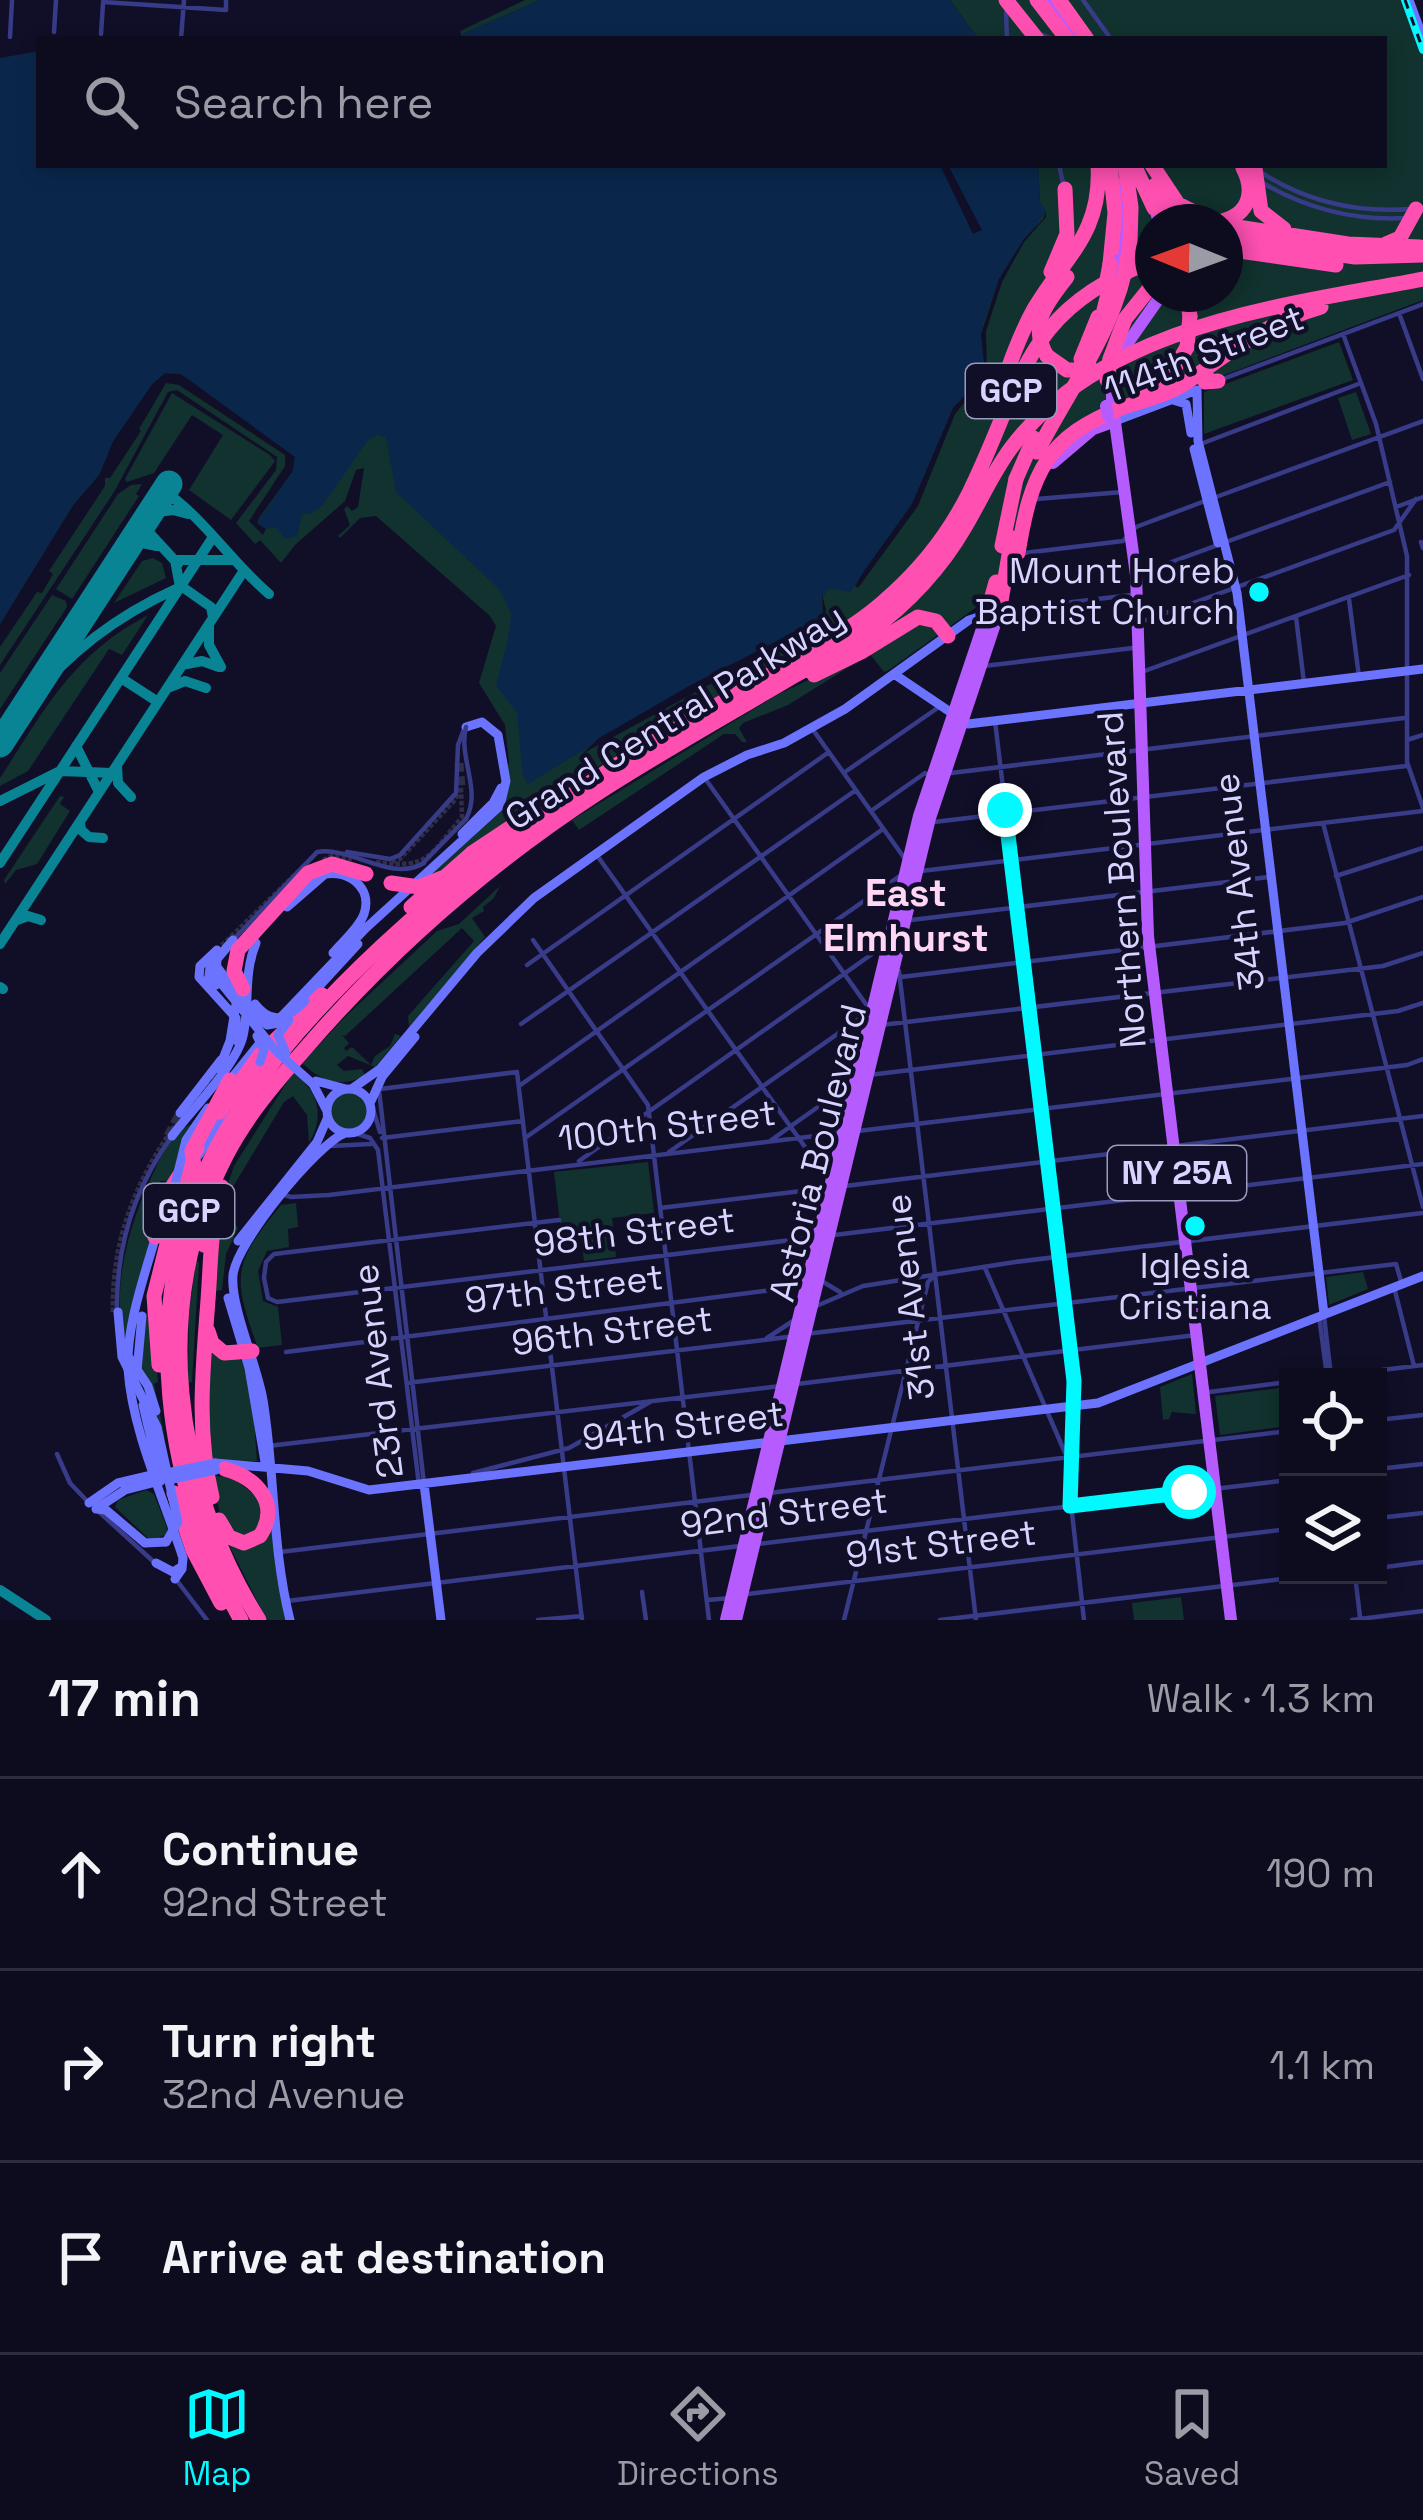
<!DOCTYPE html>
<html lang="en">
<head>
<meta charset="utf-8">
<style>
  body { margin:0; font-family:"Space Grotesk",sans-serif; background:#161427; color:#f1f3f6 }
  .controls { position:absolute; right:36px; bottom:36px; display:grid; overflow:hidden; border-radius:0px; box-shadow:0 6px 18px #0003 }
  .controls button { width:108px; height:108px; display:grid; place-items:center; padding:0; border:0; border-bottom:3px solid #2d2b3c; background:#0d0b1e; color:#f1f3f6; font:60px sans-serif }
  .compass { position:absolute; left:1135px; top:204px; width:108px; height:108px; border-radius:50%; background:#0d0b1e; box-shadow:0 6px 18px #0003; rotate:271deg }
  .stop { position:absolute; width:36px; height:36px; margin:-27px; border:9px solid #01f9ff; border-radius:50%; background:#fff }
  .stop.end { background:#01f9ff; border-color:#fff; box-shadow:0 3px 12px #0008 }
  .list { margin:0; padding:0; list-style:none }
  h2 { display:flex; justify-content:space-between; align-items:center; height:156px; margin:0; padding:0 48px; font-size:51px }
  h2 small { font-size:39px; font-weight:400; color:#9a9ba4 }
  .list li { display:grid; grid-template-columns:78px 1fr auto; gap:36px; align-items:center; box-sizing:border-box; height:192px; padding:0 48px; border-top:3px solid #2d2b3c }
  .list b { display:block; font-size:45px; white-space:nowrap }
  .list p { margin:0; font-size:39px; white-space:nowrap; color:#9a9ba4 }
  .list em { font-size:39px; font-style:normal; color:#9a9ba4 }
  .icon { flex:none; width:66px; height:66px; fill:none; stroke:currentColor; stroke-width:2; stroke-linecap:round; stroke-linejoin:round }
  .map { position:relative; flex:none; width:1423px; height:1620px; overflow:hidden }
  .search { position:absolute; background:#0d0b1e; box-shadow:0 6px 18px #0003; left:36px; right:36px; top:36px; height:132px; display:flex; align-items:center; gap:30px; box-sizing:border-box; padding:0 42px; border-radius:0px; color:#9a9ba4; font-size:45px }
  .sheet { height:732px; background:#0d0b1e }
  nav { display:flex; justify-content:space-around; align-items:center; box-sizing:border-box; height:168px; border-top:3px solid #2d2b3c; background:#0d0b1e; font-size:33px; color:#9a9ba4 }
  nav a { display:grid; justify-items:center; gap:6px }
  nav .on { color:#01f9ff }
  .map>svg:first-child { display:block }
</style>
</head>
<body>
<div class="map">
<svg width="1423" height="1620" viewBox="0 0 1423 1620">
  <rect width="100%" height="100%" fill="#110f28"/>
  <path fill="#11322e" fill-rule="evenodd" d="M525,0H540L461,35L460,31Z
    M950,0H1409L1423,38V300L1095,424L1047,466L1006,586L889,670L884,672L870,654L788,705L743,723L739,728L747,742H742L735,734H724L579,830L572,820L777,695L865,653L603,764L511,821L414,890L441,861L473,837L497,803L509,763L505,725L479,683L496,626L490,616L376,516L360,518L340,538L338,536L350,525L344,509L347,506L352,511L358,507L364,468L356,470L345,501L295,545L281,563L260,540L255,544L236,523L276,470L277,457L177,390L168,392L114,492L0,665V647L37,592L42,593L53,574L49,571L105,486V478H110L141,431L139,429L166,383L179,385L285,455V466L249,521L263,535L266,529L257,523L259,518L293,471L295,457L288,448L181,374L165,373L152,384L113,441L99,475L73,505L0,624V453L105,383L478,267L983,292L1045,212L1040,202L1038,165H1384V39H978ZM1153,222H1225V294H1153Z
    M1339,342L1353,380L1204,434V392Z
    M1356,392L1371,434L1352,440L1338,398Z
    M172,393L270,455L275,461L231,520L189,490L223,435L192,415L154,473L127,482L125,479Z
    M142,484L136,494L139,496L72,599L56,589L118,494L131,485Z
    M153,558L162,563L166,578L114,603L142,561Z
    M52,595L66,601L67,607L0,709V673Z
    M148,615L122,655L109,649L28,771L0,786V778C45,709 72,655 148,615Z
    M60,796L64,797L60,804L70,811L37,864L16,870L5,884L4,880Z
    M500,886L494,898L483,907L484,911L472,918L485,937L409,1027L408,1016L474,941L462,928L345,1036L342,1035L349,1043L344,1048L346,1051L352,1047L371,1065L375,1056L390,1046L395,1034L401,1036L375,1067L348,1056L337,1065L344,1071L362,1069L365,1076C339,1088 322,1082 302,1063L345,1017L437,931L459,924Z
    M294,1071C317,1093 326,1113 309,1143L307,1115L293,1096L284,1102L225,1200L224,1209L238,1228L226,1254L222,1290L215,1291L221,1205L234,1166Z
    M331 1111a18 18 0 1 1 36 0a18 18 0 1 1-36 0Z
    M192,1124L173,1181H160V1204L126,1348C109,1286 130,1221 157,1165C166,1147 172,1131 192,1124Z
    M648,1162L654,1213L612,1218L616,1257L584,1261L582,1248L563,1249L554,1172Z
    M296,1203L298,1227L288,1229L289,1247L267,1251L258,1271L263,1301L278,1307L282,1345L258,1348C232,1276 232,1265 281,1205Z
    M196,1262H199L192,1382L188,1383L189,1315Z
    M1363,1272L1368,1289L1329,1305L1326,1277Z
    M150,1297L158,1382L154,1384L165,1439C134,1398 140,1345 150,1297Z
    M209,1342L244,1362L253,1406L257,1461L208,1460Z
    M1192,1374L1196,1414L1172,1412L1169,1419L1163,1420L1160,1387Z
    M1281,1388L1286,1426L1220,1435L1215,1396Z
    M211,1476L232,1477L262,1501V1528L239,1539L220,1513Z
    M146,1490L154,1494L169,1533L151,1541L115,1507L118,1500Z
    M271,1519L288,1620H268L263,1613L224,1535L236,1544Z
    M1181,1597L1184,1620H1134L1132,1603Z"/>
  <path fill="#0a274b" d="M540,0H950L978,39H463L461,35Z
    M39,51V165H1038L1040,202L1046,211L999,279L983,324L985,374L953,408L912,504L850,592L829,588L821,599L823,617L689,686L528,784L523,776L517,713L496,685L508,640L511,613L499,589L396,492L386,438L378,435L368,440L322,506L311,514H302L297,536L286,539L275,527L266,529L257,523L293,471L295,457L181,374L165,373L152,384L113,441L99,475L73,505L0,624V58Z"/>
  <path fill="#110f28" d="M940,165H948L982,230L973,234Z
    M1046,211V217L1024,242L1002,282L986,331L987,375L955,414L918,506L858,588L855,586L864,571L912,504L953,408L985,374L981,334L999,279L1024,239L1043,219Z
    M822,594L826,610L824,622L582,754L599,738L689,686L823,617Z"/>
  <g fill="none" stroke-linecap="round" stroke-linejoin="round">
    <path stroke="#098494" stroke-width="10" d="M164,491C205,519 231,562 269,594
      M151,513L173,510L188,514
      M142,525L178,564
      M132,541L157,546
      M181,586L211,607L213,617
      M180,587L175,560H232
      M209,626V645L221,667
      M182,665L202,661L219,667
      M121,678L158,702
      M170,687L185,681L206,688
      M26,705C69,652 116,616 178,588
      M76,746L99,792
      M117,766L118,783L131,797
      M0,801L60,771L112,773
      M80,823L81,830L89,837L103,838
      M0,863L213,537
      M17,920L28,916L41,920
      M0,944L243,572
      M0,987L3,989
      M0,1590L46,1620"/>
    <path stroke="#098494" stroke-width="27" d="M0,744L169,484"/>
    <path stroke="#2f2d48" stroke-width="4.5" stroke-dasharray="4.5 2" stroke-linecap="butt" d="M323,860L332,856L352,859
      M376,862C429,869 428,857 462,817L461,787
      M392,862L400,859L455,800L461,788
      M217,950L316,854
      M113,1312C111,1237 138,1175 182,1115"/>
    <path stroke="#2f2d48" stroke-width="9" stroke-dasharray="9 4.5" stroke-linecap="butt" d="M459,763L461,787
      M196,1101L218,1071
      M168,1136L180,1113"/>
    <path stroke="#383b88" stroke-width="4.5" d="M1083,0L1111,39
      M103,2L226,10V0
      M1006,12L1007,39
      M54,32L56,0
      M1037,33L1054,39
      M101,34L103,4
      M10,37L12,0
      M181,39L184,0
      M1059,165L1063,183
      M1262,173C1307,202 1359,213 1411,209
      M1263,183C1307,209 1355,221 1407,218
      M1399,313L1423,379
      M1343,334L1376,424L1407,556V762L1423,808
      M1220,380L1423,304
      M1198,445L1361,383
      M1216,497L1423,421
      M1036,499L1123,492
      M1396,507L1423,497
      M1421,542L1423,548
      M1024,553L1123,541L1136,527L1205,501
      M1136,575L1390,482
      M1349,599L1359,677
      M1006,610L1131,595
      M1296,617L1304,683
      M1138,623L1394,530L1416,499
      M984,666L1133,648
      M1139,673L1409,575
      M995,721L1074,1381L1069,1486L1084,1620
      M811,727L905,859
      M1407,740L1423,735
      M845,772L939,707
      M951,773L1404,718
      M704,777L868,1007
      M871,811L925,773L931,776
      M934,822L1406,766
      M1323,823L1423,1207
      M347,852L390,859L400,855L456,793L458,745L464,729
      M596,854L830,1182
      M424,862L466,819
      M921,871L1423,811
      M1336,876L1423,848
      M911,920L1269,877
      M533,940L648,1105L709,1620
      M527,965L829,752
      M899,971L976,1620
      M901,977L1345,923L1423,897
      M521,1024L856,790
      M881,1025L1383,966L1423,953
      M869,1075L1398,1011L1423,1003
      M519,1086L883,829
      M380,1089L517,1072L582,1620
      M379,1090L424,1484
      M372,1106L380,1132
      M858,1131L1407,1065L1423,1059
      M352,1132L370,1138L378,1150L419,1485
      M382,1138L523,1121
      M525,1138L904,873
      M770,1141L853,1082
      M330,1146L371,1144
      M669,1152L866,1014
      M579,1161L882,947
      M845,1186L1423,1116
      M281,1194L291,1197L329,1195L840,1133
      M660,1208L827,1188
      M559,1220L274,1254L266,1262L264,1278L268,1298L277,1302L817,1237
      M834,1235L1423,1164
      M985,1268L1066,1455
      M820,1280L840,1292
      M1395,1291L1414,1366
      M814,1307L863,1286L1015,1262L1423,1213
      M117,1311C116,1247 135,1187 172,1136
      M1319,1316L1327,1376
      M1324,1316L1331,1376
      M805,1334L1396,1264L1401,1281
      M767,1338L793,1321
      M286,1352L804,1286
      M1325,1377L1423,1365
      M407,1383L788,1337
      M797,1384L1196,1335
      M1209,1392L1288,1382
      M1378,1420L1423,1415
      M268,1446L781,1386
      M57,1454L70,1483L89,1503
      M1378,1469L1423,1464
      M473,1473L569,1448L650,1402
      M769,1493L1288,1431
      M97,1510L155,1563
      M1378,1518L1423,1513
      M758,1544L1288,1480
      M280,1552L751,1495
      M1378,1568L1423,1562
      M1355,1575L1360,1617
      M178,1582L207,1620
      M642,1592L646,1620
      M748,1594L1288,1529
      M707,1600L731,1598
      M287,1601L740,1546
      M538,1620L582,1616
      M844,1620L928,1282L934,1276
      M940,1620L1315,1575
      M1352,1620L1423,1611"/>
    <path stroke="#6c74ff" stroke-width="9" d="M1409,0L1423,38
      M1173,400L1186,404L1191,433
      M1115,421L1197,390L1198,441L1237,593L1324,1314
      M1194,449L1218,543
      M894,674L968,724L1423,669
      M462,834L493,803L501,788
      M287,907L325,874C348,870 373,887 364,914C359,928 343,941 333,953
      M217,950L200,966L199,977L236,1018L238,1042
      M211,960L209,975L216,985
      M217,967L246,1005
      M300,1007L358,944
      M278,1020L366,928L500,806L506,781L498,735L482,722L466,727
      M230,1080L264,1038
      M316,1081L346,1089
      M313,1084L327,1111
      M353,1088L380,1069L477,953L534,898L704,777L747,755L784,743L845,709L969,620L988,614
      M327 1111a22 22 0 1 1 44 0a22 22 0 1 1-44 0Z
      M371,1101L382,1077L415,1037
      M180,1113L221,1060
      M199,1155L225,1113
      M157,1232C145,1274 126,1326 128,1369C132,1431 164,1499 183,1558L182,1569L175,1579
      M238,1241L317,1142L327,1119
      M228,1298L249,1368L265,1462
      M137,1371L142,1316
      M143,1405L161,1481
      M215,1463L308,1471L369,1490L1098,1403L1423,1276
      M156,1482L125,1490L96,1509L106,1510L145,1543L166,1542
      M424,1484L441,1620
      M89,1503L118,1483L156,1474
      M156,1563L173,1572L181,1567
      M290,1620C272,1549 275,1473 263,1400C257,1364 230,1306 233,1275C236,1243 316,1145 345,1133"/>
    <path stroke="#b65cff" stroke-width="12" d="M1046,0L1077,39
      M1152,200L1159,222
      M1118,260L1123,219L1121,184
      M1120,354L1162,294
      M1112,380V404
      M1114,415L1136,575L1148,936L1231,1620
      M1053,463L1093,429L1115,421
      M726,1620L919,816L987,614
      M736,1620L930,818L1001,606"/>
    <path stroke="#ff50b2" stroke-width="15" d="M1037,0L1067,39
      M1059,0L1087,39
      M1110,165L1115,213L1110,264
      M1125,165L1131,207L1130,243
      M1134,165L1154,208
      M1152,165L1178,204L1214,222
      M1255,168L1261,211L1284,229
      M1155,185L1168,222
      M1222,221C1250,214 1255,191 1243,168
      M1225,225L1348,244L1420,247
      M1225,238L1355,257L1423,255
      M1386,244L1400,238L1416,209
      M1225,249L1336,265
      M1117,265L1153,250
      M1051,272L1067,234L1065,189
      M1186,294L1190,316
      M1100,326L1111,282
      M1047,356L1067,370H1093
      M1081,359L1098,317
      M1110,359L1125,319L1153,284
      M1206,373L1205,382L1218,381
      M1001,389C1010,362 1020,334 1034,309C1065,256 1102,234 1098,165
      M1147,393L1172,373L1187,347
      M1002,546L1016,479
      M1018,553C1031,474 1046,436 1124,407C1144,400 1167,395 1184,384C1232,351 1263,324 1321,307
      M999,612L1012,538
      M987,614L996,582
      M814,675L861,652L918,617L936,621L948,636
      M411,907L472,853L529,815
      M219,1112L260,1055L322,995
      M155,1237L165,1198L197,1148
      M208,1331L212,1343L224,1353L252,1351
      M159,1365L154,1296L183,1180
      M174,1493L193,1550L221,1603
      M212,1497C196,1431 203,1367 208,1300C211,1262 210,1224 222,1187
      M219,1520L229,1537L244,1543L260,1536C281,1504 257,1478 225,1469
      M241,1620C163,1483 140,1311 208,1165C276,1019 471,858 606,772C664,734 726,701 786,665C823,644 861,624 892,594C923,566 950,531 969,493C1023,384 1022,309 1153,261
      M259,1620C173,1483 150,1303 226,1156C246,1117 275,1083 304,1050C390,950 490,863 601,791C663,751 728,715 792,677C818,662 846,649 870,631C908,604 942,567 965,527C981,500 993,472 1011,448C1104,324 1283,306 1423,279"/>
    <g stroke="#01f9ff" stroke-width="8">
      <path id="rail" d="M1405,0L1423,50"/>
    </g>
    <use href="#rail" stroke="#110f28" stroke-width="3" stroke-dasharray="9" stroke-linecap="butt"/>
    <path stroke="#383b88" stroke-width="4.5" d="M466,819C482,790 458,758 466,727
      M233,940L317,852C352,846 390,883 424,863"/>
    <path stroke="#6c74ff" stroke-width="9" d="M233,940L217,959L216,977L276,1051L313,1084
      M255,1004C272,1026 287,1019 305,1001
      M249,1009L267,1025L285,1022
      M257,1036L264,1050L260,1062
      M286,1053L278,1035L289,1020
      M219,1069L230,1041L236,1004
      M172,1136C191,1110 236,1066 243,1036C250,1005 243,974 256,943
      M165,1225L186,1140L208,1108
      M118,1312L122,1357L157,1427L178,1522L166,1542
      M126,1353L148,1386L156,1411
      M167,1473L215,1463
      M168,1480L216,1470"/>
    <path stroke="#b65cff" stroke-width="12" d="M1115,281L1118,260
      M1106,406L1108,416"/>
    <path stroke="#ff50b2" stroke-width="15" d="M1006,0L1037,39
      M1106,285L1110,264
      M1187,347L1190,316
      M1047,356C1028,324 1047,303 1067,277
      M1107,380L1110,359
      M1037,452C1073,382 1120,325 1130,243
      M1016,479L1034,438
      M391,883L419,887L442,878
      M243,989L234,971L238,950L308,873L332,864L366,874
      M204,1245L192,1151L230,1080"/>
  </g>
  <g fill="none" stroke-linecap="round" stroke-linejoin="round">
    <path stroke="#01f9ff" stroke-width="15" d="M1005,810L1074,1381L1070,1506L1189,1492"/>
  </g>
  <g fill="#01f9ff" stroke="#110f28" stroke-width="4.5">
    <circle cx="1259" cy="592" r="12"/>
    <circle cx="1195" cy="1226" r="12"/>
  </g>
  <g text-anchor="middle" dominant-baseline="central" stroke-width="9" stroke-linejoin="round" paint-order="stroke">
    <g fill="#110f28" stroke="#9c9abe" stroke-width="3">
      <rect x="966" y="364" width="90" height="54" rx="9"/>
      <rect x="1108" y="1146" width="138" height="54" rx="9"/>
      <rect x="144" y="1184" width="90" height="54" rx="9"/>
    </g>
    <g font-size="33" font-weight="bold" fill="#d7d5ff">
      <text x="1011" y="391">GCP</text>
      <text x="1177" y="1173">NY 25A</text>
      <text x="189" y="1211">GCP</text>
    </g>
    <g font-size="36" fill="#d7d5ff" stroke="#110f28">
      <text transform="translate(1204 354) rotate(-21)">114th Street</text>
      <text transform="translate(675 717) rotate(-32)">Grand Central Parkway</text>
      <text transform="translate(1122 880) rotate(-94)">Northern Boulevard</text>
      <text transform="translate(1239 882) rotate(-97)">34th Avenue</text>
      <text transform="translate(667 1126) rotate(-7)">100th Street</text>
      <text transform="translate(818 1153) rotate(-76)">Astoria Boulevard</text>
      <text transform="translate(634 1232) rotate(-7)">98th Street</text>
      <text transform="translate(564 1289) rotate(-7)">97th Street</text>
      <text transform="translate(910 1297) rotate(-97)">31st Avenue</text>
      <text transform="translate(612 1331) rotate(-7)">96th Street</text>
      <text transform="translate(378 1371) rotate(-97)">23rd Avenue</text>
      <text transform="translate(683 1426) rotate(-7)">94th Street</text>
      <text transform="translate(784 1513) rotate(-7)">92nd Street</text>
      <text transform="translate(941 1544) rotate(-7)">91st Street</text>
    </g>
    <g font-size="36" fill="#d7d5ff" stroke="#110f28" text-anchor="end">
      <text x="1235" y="571">Mount Horeb<tspan x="1235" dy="41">Baptist Church</tspan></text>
      <text x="1195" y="1266" text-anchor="middle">Iglesia<tspan x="1195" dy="41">Cristiana</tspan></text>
    </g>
    <g font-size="39" font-weight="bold" fill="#ffd7f4" stroke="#110f28">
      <text x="906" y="892">East<tspan x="906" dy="45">Elmhurst</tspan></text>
    </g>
  </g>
</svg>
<div class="controls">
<button><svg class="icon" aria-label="locate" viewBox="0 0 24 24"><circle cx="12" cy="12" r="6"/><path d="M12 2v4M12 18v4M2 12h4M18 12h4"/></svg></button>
<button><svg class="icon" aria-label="layers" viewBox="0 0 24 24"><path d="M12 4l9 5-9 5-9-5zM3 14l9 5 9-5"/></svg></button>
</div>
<svg class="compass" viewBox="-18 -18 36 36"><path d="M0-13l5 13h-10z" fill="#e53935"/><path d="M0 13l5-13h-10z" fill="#9a9ba4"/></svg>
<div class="stop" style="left:1189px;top:1492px"></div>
<div class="stop end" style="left:1005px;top:810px"></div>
<div class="search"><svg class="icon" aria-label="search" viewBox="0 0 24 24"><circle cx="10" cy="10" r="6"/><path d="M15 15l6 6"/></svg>Search here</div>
</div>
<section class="sheet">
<h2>17 min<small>Walk · 1.3 km</small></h2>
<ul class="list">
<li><svg class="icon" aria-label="ahead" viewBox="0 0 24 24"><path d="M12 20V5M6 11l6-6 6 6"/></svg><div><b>Continue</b><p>92nd Street</p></div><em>190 m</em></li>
<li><svg class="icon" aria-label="right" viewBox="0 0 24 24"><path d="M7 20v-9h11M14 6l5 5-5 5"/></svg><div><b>Turn right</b><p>32nd Avenue</p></div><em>1.1 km</em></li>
<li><svg class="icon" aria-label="arrive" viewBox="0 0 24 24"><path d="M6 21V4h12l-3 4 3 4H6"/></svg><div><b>Arrive at destination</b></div></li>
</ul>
</section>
<nav>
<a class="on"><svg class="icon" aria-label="map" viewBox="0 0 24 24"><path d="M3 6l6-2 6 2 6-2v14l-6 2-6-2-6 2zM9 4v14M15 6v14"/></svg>Map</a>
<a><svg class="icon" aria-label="directions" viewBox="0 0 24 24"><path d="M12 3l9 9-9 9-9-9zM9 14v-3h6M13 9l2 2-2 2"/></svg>Directions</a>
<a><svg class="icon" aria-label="saved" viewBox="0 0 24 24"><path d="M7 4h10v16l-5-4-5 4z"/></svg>Saved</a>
</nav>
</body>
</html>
